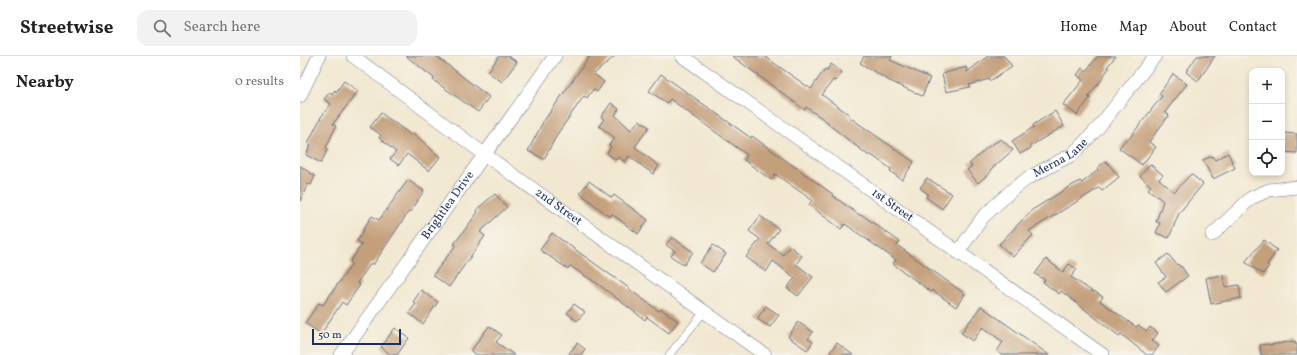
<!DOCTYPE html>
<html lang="en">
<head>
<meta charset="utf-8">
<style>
  body { margin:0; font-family:Vollkorn,serif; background:#f2f2f2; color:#222 }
  .controls { position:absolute; right:12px; top:12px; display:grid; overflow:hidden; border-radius:8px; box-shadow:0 2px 6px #0003 }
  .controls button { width:36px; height:36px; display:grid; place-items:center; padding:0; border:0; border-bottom:1px solid #e0e0e0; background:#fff; color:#222; font:20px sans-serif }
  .scale { position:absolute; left:12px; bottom:10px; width:89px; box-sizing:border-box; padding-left:4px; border:2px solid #1b2f5e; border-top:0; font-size:11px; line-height:14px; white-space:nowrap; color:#1b2f5e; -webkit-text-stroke:3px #f7f3e8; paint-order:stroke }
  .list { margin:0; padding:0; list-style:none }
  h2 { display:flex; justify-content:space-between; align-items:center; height:52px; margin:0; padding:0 16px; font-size:17px }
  h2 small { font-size:13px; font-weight:400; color:#767676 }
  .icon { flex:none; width:22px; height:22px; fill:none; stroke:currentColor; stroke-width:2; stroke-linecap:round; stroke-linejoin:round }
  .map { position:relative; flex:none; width:997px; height:299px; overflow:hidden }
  header { display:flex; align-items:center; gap:24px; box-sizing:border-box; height:56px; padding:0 20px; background:#fff; border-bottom:1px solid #e0e0e0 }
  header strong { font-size:19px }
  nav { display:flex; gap:22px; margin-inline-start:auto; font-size:14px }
  .search { width:280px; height:36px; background:#f2f2f2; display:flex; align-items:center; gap:10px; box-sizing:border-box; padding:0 14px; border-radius:12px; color:#767676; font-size:15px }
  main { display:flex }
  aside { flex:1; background:#fff }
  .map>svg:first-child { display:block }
</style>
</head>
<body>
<header>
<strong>Streetwise</strong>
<div class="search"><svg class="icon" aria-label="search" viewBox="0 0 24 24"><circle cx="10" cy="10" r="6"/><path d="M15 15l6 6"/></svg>Search here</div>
<nav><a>Home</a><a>Map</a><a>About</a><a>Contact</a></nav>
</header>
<main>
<aside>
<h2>Nearby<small>0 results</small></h2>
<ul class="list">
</ul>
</aside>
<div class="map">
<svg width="997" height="299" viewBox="0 0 997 299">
  <rect width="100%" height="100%" fill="#f7f3e8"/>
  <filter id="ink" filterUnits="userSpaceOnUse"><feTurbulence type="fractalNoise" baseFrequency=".025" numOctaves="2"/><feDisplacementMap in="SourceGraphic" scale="8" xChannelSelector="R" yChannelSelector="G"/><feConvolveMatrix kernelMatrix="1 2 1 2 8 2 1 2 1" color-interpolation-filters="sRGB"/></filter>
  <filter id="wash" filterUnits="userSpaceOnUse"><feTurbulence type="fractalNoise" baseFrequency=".012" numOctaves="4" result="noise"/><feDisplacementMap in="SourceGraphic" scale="16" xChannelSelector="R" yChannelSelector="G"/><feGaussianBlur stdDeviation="0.9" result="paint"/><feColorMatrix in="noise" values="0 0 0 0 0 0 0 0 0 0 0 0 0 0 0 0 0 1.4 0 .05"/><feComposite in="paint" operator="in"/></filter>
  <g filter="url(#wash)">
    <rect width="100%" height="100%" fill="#f2e8d1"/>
    <g id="blocks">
      <path fill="#c49f7b" d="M106,0H136L189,41L178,56L133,24L134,22Z
        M199,0H208L217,6L202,26L188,16Z
        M290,0H315L294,18L304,26L297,36L293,33L287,42L284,40L258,77L244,103L228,95L243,66Z
        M432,0H464L511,33L525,13L527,14L531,8L542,16L536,25L533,24L522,39L550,59L549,61L614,106L602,124L590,115L591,113L570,98L569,100L528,68L529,67L506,51L505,54Z
        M564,0H592L590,4L630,22L622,40L588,24L560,7Z
        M688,0H704L712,10L690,25L689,23L669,29L670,31L646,36L642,18L666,11L667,16Z
        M798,0H816L807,11L809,12L802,22H803L788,40L790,42L777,59L763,49L783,24L777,19L782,12L786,15Z
        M897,0H915L898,25L886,16Z
        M361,18L451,82L452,80L534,139L533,140L561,160L562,159L600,186L597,189L665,238L656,251L632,234L631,236L615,224L593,208L596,204L545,168L541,173L509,149L512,144L475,118L471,124L444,104L447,99L443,96L370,43L367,47L349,35Z
        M873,18L887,28L865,56L869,59L849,86L856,91L842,109L819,92L826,83L828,84L862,40L859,38Z
        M44,25L58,35L33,68L36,70L26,92L28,93L21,107L6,99L11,88L8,87L21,61L31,48L24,43L30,36L32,38L35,34L36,36Z
        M311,47L319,53L315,59L331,74L339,64L349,71L335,91L359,110L353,118L329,100L325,106L318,101L316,104L307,97L311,91L309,89L315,82L299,70L304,63L301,61Z
        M755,55L764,70L730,90L731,92L720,98L712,85L734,71L733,69Z
        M81,57L111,79L113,77L140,101L129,115L107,98L99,109L90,103L96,96L79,82L81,79L70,71Z
        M984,77L997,78V97L982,96V78Z
        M701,83L713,94L690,114L691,116L678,127L667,114L672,110L669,108L688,91Z
        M928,97L935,112L913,123L903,104L912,100L915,104Z
        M806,105L819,121L802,135L799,132L729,175L733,179L713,201L699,188L732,154L764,134L780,125L782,127L798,114L797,112Z
        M850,108L863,119L859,123L874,136L891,118L903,128L879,157L869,182L856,177L860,167L856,166L863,145L848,133L851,130L840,120Z
        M0,110L15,120L11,129L8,128L0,145Z
        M627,122L652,138L642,153L626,141L628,138L620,132Z
        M108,124L124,135L117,145H118L110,156L109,155L73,209L71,207L57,227L60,229L46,249L42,246L21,278L5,267L19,247L23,249L52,208L50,206L62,188L57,185L64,174L63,173L72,160L79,164Z
        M289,125L312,142L314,139L348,164L338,178L312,158L310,161L280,137Z
        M195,138L207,151L180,176L185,180L149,231L133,219L156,189L154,188L178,156L176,154Z
        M460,160L479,173L468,188L483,199L490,190L502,200L496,208L513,221L498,240L487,232L495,222L473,205L466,216L446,201L460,183L449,175Z
        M252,177L329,232V233L359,255L361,253L378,265L369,277L347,261L345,264L298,228L270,210L268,213L240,194Z
        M372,181L393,196L384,209L371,200L375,195L366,189Z
        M964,184L977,194L967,209L969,210L963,218L945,206Z
        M413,189L426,198L413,216L400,207Z
        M868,198L877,209L878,208L880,211L881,210L888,220L866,236L858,226L866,221L856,207Z
        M746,203L763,216L769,208L777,213L771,221L793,236L794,235L803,241L800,245L836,271L838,269L847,275L850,271L858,277L852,285L859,290L852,299H847L821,278L819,280L761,235L759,238L743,226L745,224L735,218Z
        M923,219L925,231L939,229L941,242L911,248L906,222Z
        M121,234L138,246L123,268L109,257L116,248L113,246Z
        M274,248L285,256L277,265L267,257Z
        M466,250L479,259L470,271L457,263Z
        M681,250L713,273L749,299H702L697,295L703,286L683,271L673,285L661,277Z
        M498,266L513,276L508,283L513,286L507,294L488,281Z
        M189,270L202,279L196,286L214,299H177L171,295Z
        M95,272L109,282L97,299H91L81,291Z
        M995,285V288H997V299H961L960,289L969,288V289Z
        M277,287L285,293L281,299H268Z
        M537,287L553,299H528Z"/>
    </g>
  </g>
  <g filter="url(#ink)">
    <use href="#blocks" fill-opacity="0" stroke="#667086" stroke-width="1"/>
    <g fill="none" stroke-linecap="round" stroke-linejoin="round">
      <g stroke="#667086" stroke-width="8">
        <path id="lane" d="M369,299L404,256"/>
      </g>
      <g stroke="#667086" stroke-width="14">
        <g id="street">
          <path id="s1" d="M53,0L184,98L465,299"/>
          <path id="s2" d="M382,0L803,299"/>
          <path d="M0,40L19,0"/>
          <path d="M912,179L951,142L969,134L997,131"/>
          <path id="s3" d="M658,196L683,161L712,134L728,122L773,98L798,72L855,0"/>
          <path id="s4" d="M41,299L255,0"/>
        </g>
      </g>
      <use href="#lane" stroke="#fff" stroke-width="7"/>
      <use href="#street" stroke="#fff" stroke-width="13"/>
    </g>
  </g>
  <g text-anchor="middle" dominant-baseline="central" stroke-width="4" stroke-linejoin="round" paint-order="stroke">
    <g font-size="12" fill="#1b2f5e" stroke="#f7f3e8">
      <text stroke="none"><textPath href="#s3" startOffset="141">Merna Lane</textPath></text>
      <text stroke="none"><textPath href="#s4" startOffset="184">Brightlea Drive</textPath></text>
      <text stroke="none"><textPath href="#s2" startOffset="258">1st Street</textPath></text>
      <text stroke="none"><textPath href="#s1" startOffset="255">2nd Street</textPath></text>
    </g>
  </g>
</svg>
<div class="controls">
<button>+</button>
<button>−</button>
<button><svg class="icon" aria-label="locate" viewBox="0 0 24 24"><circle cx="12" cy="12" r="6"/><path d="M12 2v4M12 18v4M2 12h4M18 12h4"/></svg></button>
</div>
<div class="scale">50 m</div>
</div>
</main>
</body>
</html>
